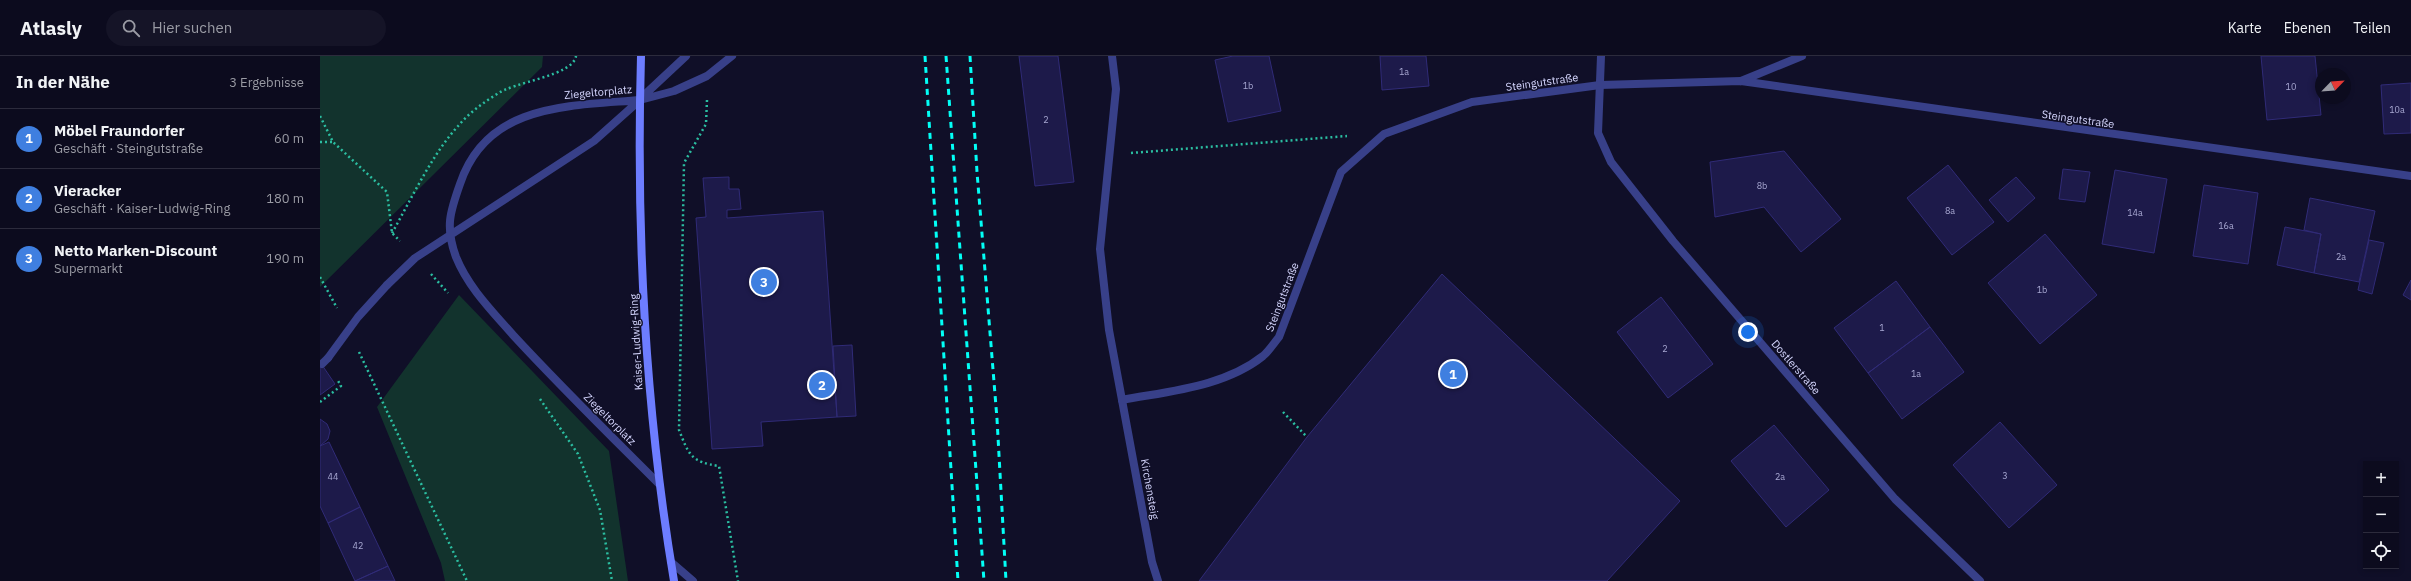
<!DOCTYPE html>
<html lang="de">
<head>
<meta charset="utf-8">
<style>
  body { margin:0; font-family:"IBM Plex Sans",sans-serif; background:#151427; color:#f1f3f6 }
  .controls { position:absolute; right:12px; bottom:12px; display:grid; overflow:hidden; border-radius:0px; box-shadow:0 2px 6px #0003 }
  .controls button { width:36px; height:36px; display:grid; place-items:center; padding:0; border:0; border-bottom:1px solid #2c2b3c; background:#0c0b1e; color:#f1f3f6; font:20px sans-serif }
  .compass { position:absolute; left:1995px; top:12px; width:36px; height:36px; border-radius:50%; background:#0c0b1e; box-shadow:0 2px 6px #0003; rotate:65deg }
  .you { position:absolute; left:1428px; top:276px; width:14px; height:14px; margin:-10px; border:3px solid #fff; border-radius:50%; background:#1a73e8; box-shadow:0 0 0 6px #1a73e833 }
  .badge { display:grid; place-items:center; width:26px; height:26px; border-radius:50%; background:#02fff6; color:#fff; font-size:13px; font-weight:700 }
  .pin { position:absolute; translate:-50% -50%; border:2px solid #fff; box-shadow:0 1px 4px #0006 }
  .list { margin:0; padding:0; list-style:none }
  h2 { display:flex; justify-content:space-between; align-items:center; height:52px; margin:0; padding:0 16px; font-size:17px }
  h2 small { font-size:13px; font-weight:400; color:#9a9ba4 }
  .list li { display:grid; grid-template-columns:26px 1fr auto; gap:12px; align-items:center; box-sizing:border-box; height:60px; padding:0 16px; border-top:1px solid #2c2b3c }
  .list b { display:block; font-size:15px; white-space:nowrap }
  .list p { margin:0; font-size:13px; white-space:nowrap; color:#9a9ba4 }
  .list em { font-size:13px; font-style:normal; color:#9a9ba4 }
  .icon { flex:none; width:22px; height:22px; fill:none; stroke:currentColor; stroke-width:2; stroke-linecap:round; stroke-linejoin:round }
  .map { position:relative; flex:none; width:2091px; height:525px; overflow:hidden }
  header { display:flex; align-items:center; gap:24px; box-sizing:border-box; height:56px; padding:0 20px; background:#0c0b1e; border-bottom:1px solid #2c2b3c }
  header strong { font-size:19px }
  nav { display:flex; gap:22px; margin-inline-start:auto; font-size:14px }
  .search { width:280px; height:36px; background:#151427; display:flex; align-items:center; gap:10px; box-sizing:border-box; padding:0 14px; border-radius:22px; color:#9a9ba4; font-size:15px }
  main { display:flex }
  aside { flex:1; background:#0c0b1e }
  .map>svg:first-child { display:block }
</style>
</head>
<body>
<header>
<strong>Atlasly</strong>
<div class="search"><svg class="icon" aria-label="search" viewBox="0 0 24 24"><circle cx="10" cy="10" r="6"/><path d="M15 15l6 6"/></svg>Hier suchen</div>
<nav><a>Karte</a><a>Ebenen</a><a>Teilen</a></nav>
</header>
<main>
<aside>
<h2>In der Nähe<small>3 Ergebnisse</small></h2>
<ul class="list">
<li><span class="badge" style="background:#3f7fe0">1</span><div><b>Möbel Fraundorfer</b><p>Geschäft · Steingutstraße</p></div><em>60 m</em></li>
<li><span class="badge" style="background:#3f7fe0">2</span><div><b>Vieracker</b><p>Geschäft · Kaiser-Ludwig-Ring</p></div><em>180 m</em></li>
<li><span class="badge" style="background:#3f7fe0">3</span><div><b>Netto Marken-Discount</b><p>Supermarkt</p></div><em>190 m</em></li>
</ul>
</aside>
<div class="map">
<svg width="2091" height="525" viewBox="0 0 2091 525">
  <rect width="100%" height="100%" fill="#100f28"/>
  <path fill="#12332d" d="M0,0H223L222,11L0,231Z
    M139,239L289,395L308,525H125L121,507L57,351Z"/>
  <path fill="#1d1a4a" stroke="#302b77" d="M699,0H738L754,126L715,130Z
    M913,0H949L961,55L908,66L895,4Z
    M1060,0H1106L1109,30L1062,34Z
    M1941,0H1995L2001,59L1947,64Z
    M2091,27V77L2064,78L2061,29Z
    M1464,95L1521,163L1481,196L1444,151L1395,161L1390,106Z
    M1628,109L1674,166L1632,199L1587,142Z
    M1743,113L1770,116L1765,146L1739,143Z
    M1795,114L1847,123L1834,197L1782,188Z
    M409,121V133H419L421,153L407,154V162L503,155L517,361L441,366L443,390L392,393L376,162L386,161L383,122Z
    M1696,121L1715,142L1688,166L1669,144Z
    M1884,129L1938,137L1928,208L1873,200Z
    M1990,142L2055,155L2039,226L1994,217L2001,178L1984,174Z
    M1965,171L2001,178L1994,217L1957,209Z
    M1725,178L1777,239L1720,288L1668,227Z
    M2049,184L2064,187L2052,238L2038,234Z
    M1122,218L1360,445L1287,525H879L987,381Z
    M2091,224V244L2083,239Z
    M1576,225L1610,271L1548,317L1514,272Z
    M1341,241L1393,308L1348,342L1297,276Z
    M1610,271L1644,316L1582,363L1548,317Z
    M532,289L536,360L517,361L513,290Z
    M0,306L15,328L0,339Z
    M0,363L7,368L10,375L8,383L0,390Z
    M1680,366L1737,429L1689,472L1633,409Z
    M1454,369L1509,434L1466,471L1411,405Z
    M9,386L40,451L8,467L0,450V390Z
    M40,451L68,510L35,525L8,467Z
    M68,510L75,525H35Z"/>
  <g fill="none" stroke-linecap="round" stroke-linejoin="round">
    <path stroke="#2bbea1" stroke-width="2.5" stroke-dasharray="2 3" stroke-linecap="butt" d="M387,44L386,68L364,107L359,374C369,399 371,406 399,410L418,525
      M0,60L13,86L67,136L72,177L80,185
      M0,86H13
      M811,97L1027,80
      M72,177C92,142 112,98 139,69C150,56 163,47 177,38C193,26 253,20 256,0
      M111,218L128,237
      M0,221L17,252
      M39,296L147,525
      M220,343L258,398L280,454L292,525
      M0,346L21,330L17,323
      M963,356L987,381"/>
    <path stroke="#384089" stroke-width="8" d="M351,506L373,525"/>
    <path stroke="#384089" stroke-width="8" d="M1281,0L1278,77L1291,106L1353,185L1575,443L1660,525
      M1421,25L1482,0
      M320,44C249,50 167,47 140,128C130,156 125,171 136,201C148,231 172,255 193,279C240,330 290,379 339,428
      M67,229L95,202L274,85L320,44
      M2,308L8,302
      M802,344L832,506L838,525"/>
    <path stroke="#384089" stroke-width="8" d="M792,0L796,33L780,193L789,274L802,344C849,335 904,331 943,300C949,295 954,287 959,281L1021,116L1064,78L1152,46L1280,29L1421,25L2091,120
      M320,43L366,0
      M320,44L354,35L387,20L412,0"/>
    <path stroke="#6d7dff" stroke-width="8" d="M321,0C316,175 325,352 354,525"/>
    <path stroke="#02fff6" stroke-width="3" stroke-dasharray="6 5" stroke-linecap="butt" d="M605,0L638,525
      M626,0L664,525
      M650,0L657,116L677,363L686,525"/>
    <path stroke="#384089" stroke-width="8" d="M8,302L38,261L67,229"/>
  </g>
  <g text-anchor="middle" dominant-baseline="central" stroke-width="3" stroke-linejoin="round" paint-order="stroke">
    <g font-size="9" fill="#a8a8d2">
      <text x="1084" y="15">1a</text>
      <text x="928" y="29">1b</text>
      <text x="1971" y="30">10</text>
      <text x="2077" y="53">10a</text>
      <text x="726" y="63">2</text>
      <text x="1442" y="129">8b</text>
      <text x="1630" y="154">8a</text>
      <text x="1815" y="156">14a</text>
      <text x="1906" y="169">16a</text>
      <text x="2021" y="200">2a</text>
      <text x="1722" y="233">1b</text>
      <text x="1562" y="271">1</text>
      <text x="1345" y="292">2</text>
      <text x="1596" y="317">1a</text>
      <text x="1685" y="419">3</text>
      <text x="13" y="420">44</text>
      <text x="1460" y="420">2a</text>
      <text x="38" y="489">42</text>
    </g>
    <g font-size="11" fill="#d6d7ff" stroke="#100f28">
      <text transform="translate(1222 26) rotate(-8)">Steingutstraße</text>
      <text transform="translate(278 36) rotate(-5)">Ziegeltorplatz</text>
      <text transform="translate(1758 63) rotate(8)">Steingutstraße</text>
      <text transform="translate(962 241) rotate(-69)">Steingutstraße</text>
      <text transform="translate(316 286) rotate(-93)">Kaiser-Ludwig-Ring</text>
      <text transform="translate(1476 311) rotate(49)">Dostlerstraße</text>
      <text transform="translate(290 363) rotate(45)">Ziegeltorplatz</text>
      <text transform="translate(830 433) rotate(80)">Kirchensteig</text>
    </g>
  </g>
</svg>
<div class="controls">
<button>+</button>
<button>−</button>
<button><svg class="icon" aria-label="locate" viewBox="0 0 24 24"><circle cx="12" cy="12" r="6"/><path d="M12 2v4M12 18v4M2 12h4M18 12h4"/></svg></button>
</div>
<svg class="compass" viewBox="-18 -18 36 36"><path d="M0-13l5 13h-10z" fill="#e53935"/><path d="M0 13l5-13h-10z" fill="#9a9ba4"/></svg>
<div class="you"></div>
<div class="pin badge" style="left:1133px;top:318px;background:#3f7fe0">1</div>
<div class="pin badge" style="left:502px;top:329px;background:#3f7fe0">2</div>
<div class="pin badge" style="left:444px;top:226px;background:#3f7fe0">3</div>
</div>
</main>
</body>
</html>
